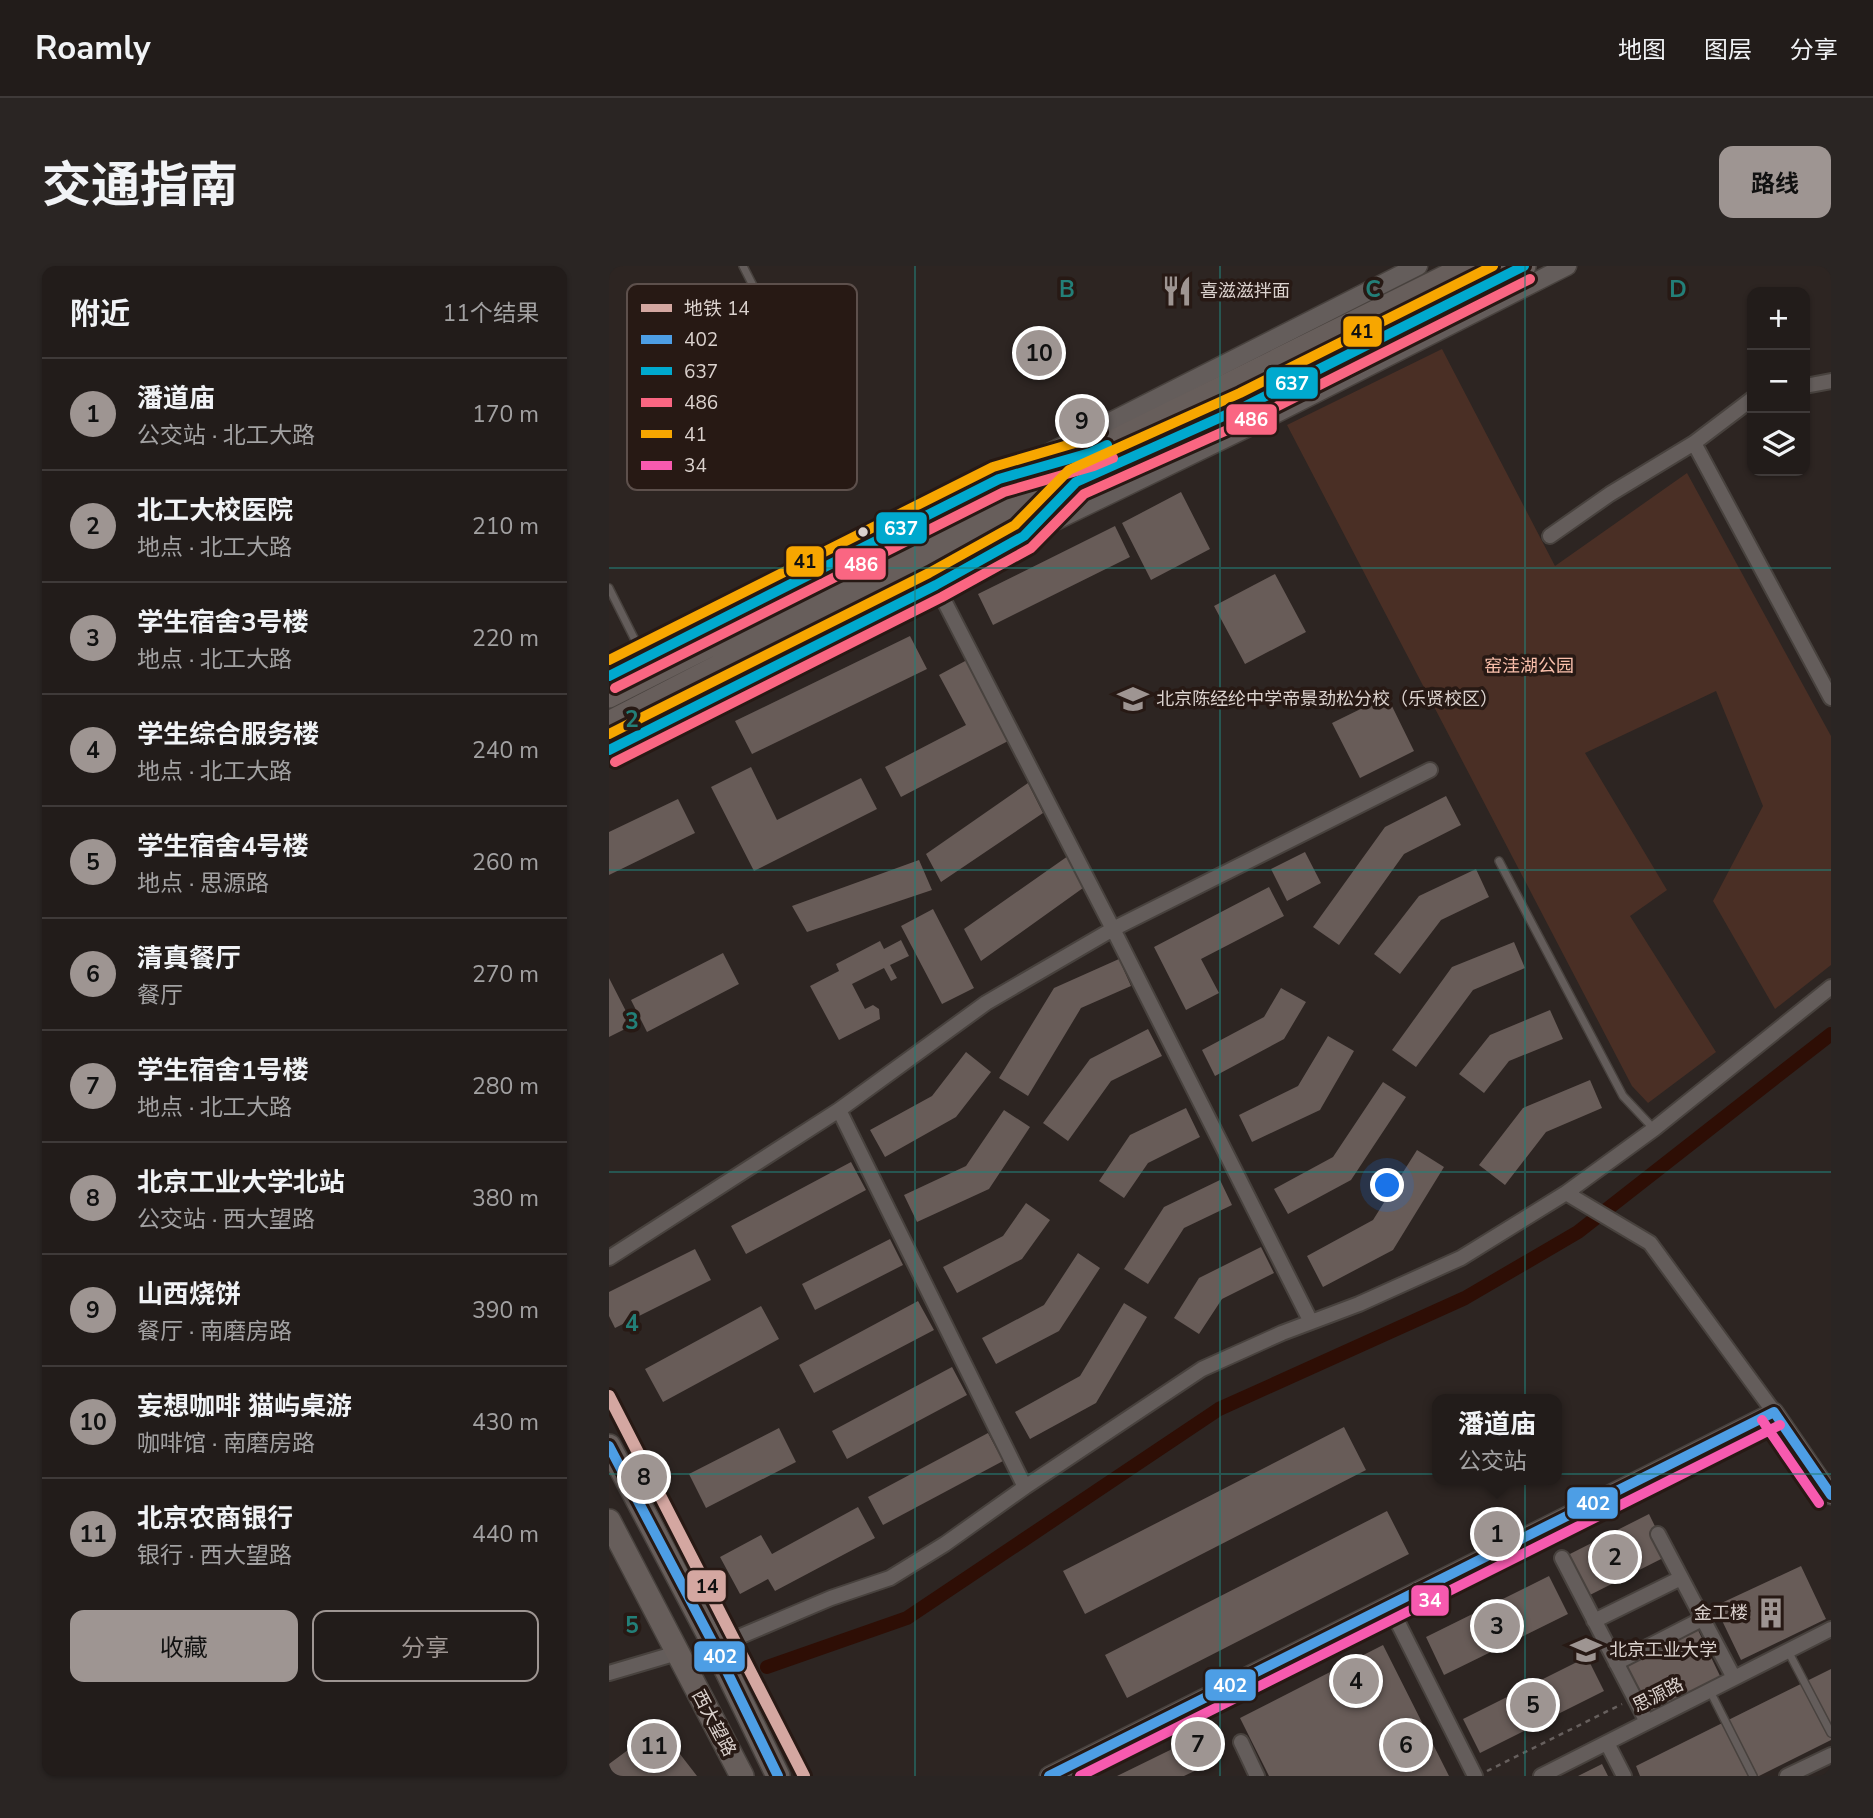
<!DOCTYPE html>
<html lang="zh">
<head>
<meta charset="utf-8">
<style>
  body { margin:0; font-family:"Nunito Sans","Noto Sans SC",sans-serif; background:#2a2523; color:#f1f3f6 }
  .controls { position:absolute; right:21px; top:21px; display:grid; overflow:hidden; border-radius:14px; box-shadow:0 2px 5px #0004 }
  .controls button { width:63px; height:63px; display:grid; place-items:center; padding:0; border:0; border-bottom:2px solid #3f3a39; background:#221c1a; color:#f1f3f6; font:35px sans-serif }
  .you { position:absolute; left:779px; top:920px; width:24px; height:24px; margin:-18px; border:5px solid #fff; border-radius:50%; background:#1a73e8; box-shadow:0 0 0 10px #1a73e833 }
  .badge { display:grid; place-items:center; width:46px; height:46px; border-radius:50%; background:#9e9592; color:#111; font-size:23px; font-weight:700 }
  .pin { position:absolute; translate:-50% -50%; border:4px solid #fff; box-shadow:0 2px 7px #0006 }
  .popup { position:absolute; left:823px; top:1128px; width:130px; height:91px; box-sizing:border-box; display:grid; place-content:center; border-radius:14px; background:#221c1a; filter:drop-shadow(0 2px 5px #0005); font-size:23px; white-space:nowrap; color:#a2a1a2 }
  .popup b { font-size:26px; color:#f1f3f6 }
  .popup::after { content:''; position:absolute; left:50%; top:100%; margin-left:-14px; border:14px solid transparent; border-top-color:#221c1a }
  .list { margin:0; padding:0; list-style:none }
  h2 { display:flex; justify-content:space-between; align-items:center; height:91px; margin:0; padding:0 28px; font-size:30px }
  h2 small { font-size:23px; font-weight:400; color:#a2a1a2 }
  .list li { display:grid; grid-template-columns:46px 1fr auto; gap:21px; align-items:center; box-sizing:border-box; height:112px; padding:0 28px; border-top:2px solid #3f3a39 }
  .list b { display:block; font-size:26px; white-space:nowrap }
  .list p { margin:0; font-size:23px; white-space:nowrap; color:#a2a1a2 }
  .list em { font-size:23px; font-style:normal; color:#a2a1a2 }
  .actions { display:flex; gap:14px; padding:21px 28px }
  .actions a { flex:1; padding:16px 0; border:2px solid #9e9592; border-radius:14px; text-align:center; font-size:24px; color:#9e9592 }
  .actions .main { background:#9e9592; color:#111 }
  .icon { flex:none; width:38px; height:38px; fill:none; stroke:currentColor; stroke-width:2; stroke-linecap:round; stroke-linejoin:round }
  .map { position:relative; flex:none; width:1222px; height:1510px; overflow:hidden; border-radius:14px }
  header { display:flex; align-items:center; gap:42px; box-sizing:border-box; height:98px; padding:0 35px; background:#221c1a; border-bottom:2px solid #3f3a39 }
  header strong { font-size:33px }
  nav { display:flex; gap:38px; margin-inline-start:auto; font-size:24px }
  .intro { display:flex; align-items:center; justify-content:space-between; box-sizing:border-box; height:168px; padding:0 42px }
  h1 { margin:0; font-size:49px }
  .button { padding:18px 32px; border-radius:14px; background:#9e9592; color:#111; font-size:24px; font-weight:700 }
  main { display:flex; gap:42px; padding:0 42px }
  aside { flex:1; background:#221c1a; border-radius:14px; box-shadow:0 2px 5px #0004 }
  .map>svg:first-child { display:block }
</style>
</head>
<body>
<header>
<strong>Roamly</strong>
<nav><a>地图</a><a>图层</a><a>分享</a></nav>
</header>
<div class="intro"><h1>交通指南</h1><a class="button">路线</a></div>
<main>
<aside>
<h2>附近<small>11个结果</small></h2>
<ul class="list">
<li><span class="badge">1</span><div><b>潘道庙</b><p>公交站 · 北工大路</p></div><em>170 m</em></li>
<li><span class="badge">2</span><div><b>北工大校医院</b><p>地点 · 北工大路</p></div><em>210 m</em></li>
<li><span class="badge">3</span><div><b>学生宿舍3号楼</b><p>地点 · 北工大路</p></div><em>220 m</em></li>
<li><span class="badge">4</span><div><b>学生综合服务楼</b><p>地点 · 北工大路</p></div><em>240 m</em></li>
<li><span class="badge">5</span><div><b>学生宿舍4号楼</b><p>地点 · 思源路</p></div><em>260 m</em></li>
<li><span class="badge">6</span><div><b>清真餐厅</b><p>餐厅</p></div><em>270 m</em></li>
<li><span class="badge">7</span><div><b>学生宿舍1号楼</b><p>地点 · 北工大路</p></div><em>280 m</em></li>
<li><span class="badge">8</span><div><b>北京工业大学北站</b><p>公交站 · 西大望路</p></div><em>380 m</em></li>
<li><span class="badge">9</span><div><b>山西烧饼</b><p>餐厅 · 南磨房路</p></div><em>390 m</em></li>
<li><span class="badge">10</span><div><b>妄想咖啡 猫屿桌游</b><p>咖啡馆 · 南磨房路</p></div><em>430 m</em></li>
<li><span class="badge">11</span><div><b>北京农商银行</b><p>银行 · 西大望路</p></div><em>440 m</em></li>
</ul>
<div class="actions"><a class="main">收藏</a><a>分享</a></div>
</aside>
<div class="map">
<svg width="1222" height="1510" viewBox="0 0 1222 1510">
  <rect width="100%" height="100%" fill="#2d2522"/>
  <path fill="#4a2f25" d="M833,83L946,300L1078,207L1222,470V699L1166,743L1104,635L1154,540L1107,425L976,487L1058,624L1021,650L1107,786L1039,837L1023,820L678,159Z"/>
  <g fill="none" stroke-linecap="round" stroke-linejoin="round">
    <path stroke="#2e0e05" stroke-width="14" d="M158,1401L298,1352L610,1143L856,1032L969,966L1222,768"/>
  </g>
  <path fill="#685c58" d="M572,226L601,283L542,314L513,257Z
    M506,260L521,291L384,359L369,328Z
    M666,308L697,366L636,398L605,340Z
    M301,370L318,403L143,488L126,455Z
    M358,394L401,474L292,531L276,501L357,459L330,409Z
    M778,430L805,485L751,512L723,457Z
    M142,501L168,554L252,512L268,543L145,605L102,521Z
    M419,517L434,547L332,616L317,588Z
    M837,530L852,559L795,588L730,679L704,661L776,561Z
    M69,533L86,567L0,609V566Z
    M696,586L712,617L678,635L662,603Z
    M459,590L474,622L372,695L355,663Z
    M310,594L323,624L198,666L183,640Z
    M867,603L880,631L832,654L791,708L765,688L810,630Z
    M660,621L675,650L592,693L610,727L577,744L545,681Z
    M324,643L365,722L333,738L292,660Z
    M292,674L300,690L281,699L288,712L282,715L275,702L243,718L256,743L264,739L270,743L271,753L230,774L201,720L230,705L227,698L271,675L275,683Z
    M905,676L916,702L864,724L807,801L783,784L843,701Z
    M114,687L130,718L38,766L22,734Z
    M510,693L522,720L472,742L419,830L390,812L445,722Z
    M0,712L24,759L0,771Z
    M672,722L697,736L675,773L606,810L593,784L655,751Z
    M941,744L954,773L900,795L875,827L850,808L881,769Z
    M539,763L553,790L502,815L459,875L434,857L481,793Z
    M719,770L745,785L711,844L643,876L630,849L689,820Z
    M357,786L382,806L347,851L276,891L261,864L323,830Z
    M981,814L993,842L937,866L896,919L870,899L914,842Z
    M774,816L797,831L742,914L679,948L665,923L724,891Z
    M577,842L591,871L539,897L515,932L490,915L521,869Z
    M395,844L421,861L380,923L308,956L295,929L357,900Z
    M808,884L835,901L784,984L714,1021L698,990L764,954Z
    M242,896L257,924L137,988L122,960Z
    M611,914L623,939L575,962L539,1018L515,1003L555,941Z
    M417,937L441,954L413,993L348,1027L334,1001L394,970Z
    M281,973L294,999L206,1044L193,1018Z
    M652,981L665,1007L613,1033L590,1068L565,1052L590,1012Z
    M86,983L102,1014L6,1062L0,1050V1026Z
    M469,987L491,1002L450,1065L387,1098L373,1072L435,1039Z
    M309,1035L325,1064L205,1127L190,1099Z
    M515,1037L538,1051L487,1137L421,1173L406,1146L471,1110Z
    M152,1040L170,1073L54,1136L36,1103Z
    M343,1101L358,1129L238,1193L223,1165Z
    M735,1161L757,1204L476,1348L454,1305Z
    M170,1162L187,1196L97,1242L80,1208Z
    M379,1167L394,1195L274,1259L259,1231Z
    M249,1241L266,1272L166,1325L159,1313L131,1328L111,1291L152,1269L163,1288Z
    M778,1245L800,1288L518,1432L496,1389Z
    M1040,1248L1060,1289L973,1333L953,1292Z
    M1192,1300L1217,1353L1132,1394L1106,1340Z
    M940,1310L959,1348L835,1409L817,1371Z
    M1089,1364L1112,1412L1040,1448L1015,1399Z
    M774,1379L840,1510H660L631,1452Z
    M978,1391L995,1425L871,1487L854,1453Z
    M1222,1403V1474L1150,1510H1031L1027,1500Z
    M50,1461L88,1510H0V1498Z
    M600,1465L613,1492L575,1510H508Z
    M993,1498L999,1510H969Z"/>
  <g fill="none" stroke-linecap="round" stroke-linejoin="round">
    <g stroke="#48423e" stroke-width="10">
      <path id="service" d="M134,0L160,51
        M0,322L35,392
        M890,595L1014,830L1045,863
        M1179,1385L1222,1467
        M1101,1425L1144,1510"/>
    </g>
    <g stroke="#48423e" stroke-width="18">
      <path id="minor" d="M1196,120L1222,115
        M1085,177L1222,432
        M941,270L1001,228L1085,177L1143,133
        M327,319L504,663L702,1056
        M230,844L416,1221
        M957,927L1041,977L1165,1146
        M0,992L230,844L377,737L504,663L821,504
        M1049,1268L1125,1412
        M953,1292L1038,1456
        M780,1339L866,1510
        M985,1355L1072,1312
        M106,1381L222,1332L281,1312L336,1278L416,1221L593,1103L673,1067L750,1038L852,992L957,927L1045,863L1222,721
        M1007,1397L1093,1353
        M0,1407L68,1387
        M632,1476L648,1510
        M998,1477L1015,1510
        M932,1510L1222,1363
        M1178,1510L1222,1489"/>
    </g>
    <g stroke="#48423e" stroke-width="21">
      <path id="tertiary" d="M0,410L809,0
        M0,484L327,319L415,270L646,158L958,0
        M440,1510L1165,1146L1222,1229"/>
    </g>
    <g stroke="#48423e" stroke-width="26">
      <path id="primary" d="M0,430L481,187L859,0
        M0,457L467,216L637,140L915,0
        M0,1180L106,1381L169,1510
        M0,1255L133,1510"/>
    </g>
    <path stroke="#67605e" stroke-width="2.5" stroke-dasharray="5 5" stroke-linecap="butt" d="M878,1505L1013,1438"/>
    <use href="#service" stroke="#645d5b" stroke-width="7"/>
    <use href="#minor" stroke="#645d5b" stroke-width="14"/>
    <use href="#tertiary" stroke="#645d5b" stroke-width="18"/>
    <use href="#primary" stroke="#675e5b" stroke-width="23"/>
    <g stroke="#271914" stroke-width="16">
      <path id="bus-1" d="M1165,1146L1222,1229
        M0,1180L106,1381L169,1510
        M440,1510L1165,1146"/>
    </g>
    <g stroke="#271914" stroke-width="16">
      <path id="bus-2" d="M0,410L390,213L481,187L498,179
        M0,484L327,319L415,270L467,216L637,140L915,0"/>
    </g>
    <g stroke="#271914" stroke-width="16">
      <path id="bus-3" d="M6,422L395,226L485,200L504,192
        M6,496L333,331L422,282L475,228L643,153L921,13"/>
    </g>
    <g stroke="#271914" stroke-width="16">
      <path id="bus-4" d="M0,394L384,201L476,174L492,166
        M0,468L320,307L406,259L460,204L631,127L884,0"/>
    </g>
    <g stroke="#271914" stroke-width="16">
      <path id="bus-5" d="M1153,1154L1210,1237
        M471,1510L1171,1159"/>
    </g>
    <use href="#bus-1" stroke="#4d9ee5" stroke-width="10"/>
    <use href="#bus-2" stroke="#00a9ce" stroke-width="10"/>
    <use href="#bus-3" stroke="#fa6682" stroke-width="10"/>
    <use href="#bus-4" stroke="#f7a600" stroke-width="10"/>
    <use href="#bus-5" stroke="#f75aaf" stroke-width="10"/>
    <g stroke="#271914" stroke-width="18">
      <path id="metro-1" d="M0,1130L195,1510"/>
    </g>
    <use href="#metro-1" stroke="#d4a7a1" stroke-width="12"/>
  </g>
  <path fill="none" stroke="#237f78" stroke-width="2" stroke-opacity="0.55" d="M306,0V1510M611,0V1510M916,0V1510M0,302H1222M0,604H1222M0,906H1222M0,1208H1222"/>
  <defs>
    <g id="restaurant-bare" transform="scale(2.415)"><path d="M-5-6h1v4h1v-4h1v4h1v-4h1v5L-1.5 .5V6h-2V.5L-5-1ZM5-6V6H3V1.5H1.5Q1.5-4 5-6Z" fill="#9e9592" stroke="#271914" stroke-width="2.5" paint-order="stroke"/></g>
    <g id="school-bare" transform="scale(2.415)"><path d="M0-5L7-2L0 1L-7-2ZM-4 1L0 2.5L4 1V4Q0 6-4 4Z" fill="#9e9592" stroke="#271914" stroke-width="2.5" paint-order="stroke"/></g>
    <g id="building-bare" transform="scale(2.415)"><path d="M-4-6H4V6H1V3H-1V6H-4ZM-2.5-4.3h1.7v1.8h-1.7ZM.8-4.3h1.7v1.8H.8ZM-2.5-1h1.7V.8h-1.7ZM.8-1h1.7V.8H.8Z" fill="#9e9592" stroke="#271914" stroke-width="2.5" paint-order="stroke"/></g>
    <g id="university-bare" transform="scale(2.415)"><path d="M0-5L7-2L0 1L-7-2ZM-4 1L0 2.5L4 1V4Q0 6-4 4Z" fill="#9e9592" stroke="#271914" stroke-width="2.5" paint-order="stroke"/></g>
  </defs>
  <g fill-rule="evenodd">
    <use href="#restaurant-bare" x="568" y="25"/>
    <use href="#school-bare" x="524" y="433"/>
    <use href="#building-bare" x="1162" y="1347"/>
    <use href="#university-bare" x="977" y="1384"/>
  </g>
  <circle fill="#dbd2ce" stroke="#271914" stroke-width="2.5" cx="254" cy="266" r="6"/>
  <g text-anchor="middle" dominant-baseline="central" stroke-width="7" stroke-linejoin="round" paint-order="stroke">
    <g font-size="18" fill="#dbd2ce" stroke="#271914" text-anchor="start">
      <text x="591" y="25">喜滋滋拌面</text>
      <text x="547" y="433">北京陈经纶中学帝景劲松分校（乐贤校区）</text>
      <text x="1139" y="1347" text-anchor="end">金工楼</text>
      <text x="1000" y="1384">北京工业大学</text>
    </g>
    <g font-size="18" fill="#f9bfab" stroke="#271914">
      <text x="920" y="400">窑洼湖公园</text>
    </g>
    <g font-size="18" fill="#dbd2ce" stroke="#271914">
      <text transform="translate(1049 1429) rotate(-27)">思源路</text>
      <text transform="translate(105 1457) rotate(62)">西大望路</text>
    </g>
  </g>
  <rect x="18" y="18" width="230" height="206" rx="10" fill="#271914" stroke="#5d504c" stroke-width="2"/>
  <rect x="32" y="38" width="31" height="8" fill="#d4a7a1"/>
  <rect x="32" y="69" width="31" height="9" fill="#4d9ee5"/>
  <rect x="32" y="101" width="31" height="8" fill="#00a9ce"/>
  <rect x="32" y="132" width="31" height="9" fill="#fa6682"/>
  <rect x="32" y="164" width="31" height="8" fill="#f7a600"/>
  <rect x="32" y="195" width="31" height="9" fill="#f75aaf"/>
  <g font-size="19" fill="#dbd2ce">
    <text x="75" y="49">地铁 14</text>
    <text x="75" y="80">402</text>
    <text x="75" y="112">637</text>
    <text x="75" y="143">486</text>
    <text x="75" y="175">41</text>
    <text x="75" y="206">34</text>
  </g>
  <g font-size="23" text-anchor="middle" font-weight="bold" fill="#237f78" stroke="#271914" stroke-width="7" stroke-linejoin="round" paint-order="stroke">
    <text x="458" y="31">B</text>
    <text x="764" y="31">C</text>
    <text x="1069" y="31">D</text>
    <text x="23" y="461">2</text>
    <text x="23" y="763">3</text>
    <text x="23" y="1065">4</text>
    <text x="23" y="1367">5</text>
  </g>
  <g stroke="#271914" stroke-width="2.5">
    <rect x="733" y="49" width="41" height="33" rx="7" fill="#f7a600"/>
    <rect x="656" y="100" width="54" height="34" rx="7" fill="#00a9ce"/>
    <rect x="616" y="137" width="53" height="33" rx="7" fill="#fa6682"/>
    <rect x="266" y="245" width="53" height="34" rx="7" fill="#00a9ce"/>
    <rect x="176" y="279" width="40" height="33" rx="7" fill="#f7a600"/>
    <rect x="225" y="281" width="53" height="34" rx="7" fill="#fa6682"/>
    <rect x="957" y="1220" width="53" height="34" rx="7" fill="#4d9ee5"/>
    <rect x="77" y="1303" width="41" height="34" rx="7" fill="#d4a7a1"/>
    <rect x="801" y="1318" width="40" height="33" rx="7" fill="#f75aaf"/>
    <rect x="84" y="1374" width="53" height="33" rx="7" fill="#4d9ee5"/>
    <rect x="595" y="1402" width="53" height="34" rx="7" fill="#4d9ee5"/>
  </g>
  <g font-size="19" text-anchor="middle" font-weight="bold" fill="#fff">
    <text x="683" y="124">637</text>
    <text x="642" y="160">486</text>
    <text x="292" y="269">637</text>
    <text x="252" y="305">486</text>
    <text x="984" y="1244">402</text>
    <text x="821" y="1341">34</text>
    <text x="111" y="1397">402</text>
    <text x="621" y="1426">402</text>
  </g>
  <g font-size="19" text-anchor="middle" font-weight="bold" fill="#111">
    <text x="753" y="72">41</text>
    <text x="196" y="302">41</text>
    <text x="98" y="1327">14</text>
  </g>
</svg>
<div class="controls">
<button>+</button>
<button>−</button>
<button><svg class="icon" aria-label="layers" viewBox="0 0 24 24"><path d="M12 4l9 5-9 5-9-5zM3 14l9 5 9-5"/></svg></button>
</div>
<div class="you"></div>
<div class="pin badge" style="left:888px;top:1268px">1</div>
<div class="popup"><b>潘道庙</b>公交站</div>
<div class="pin badge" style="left:1006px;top:1291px">2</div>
<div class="pin badge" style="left:888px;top:1360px">3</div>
<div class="pin badge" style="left:747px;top:1415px">4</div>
<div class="pin badge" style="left:924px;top:1439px">5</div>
<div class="pin badge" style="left:797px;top:1479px">6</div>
<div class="pin badge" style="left:589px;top:1478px">7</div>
<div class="pin badge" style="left:35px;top:1211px">8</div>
<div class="pin badge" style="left:473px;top:155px">9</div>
<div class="pin badge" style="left:430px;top:87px">10</div>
<div class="pin badge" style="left:45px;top:1480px">11</div>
</div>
</main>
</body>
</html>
